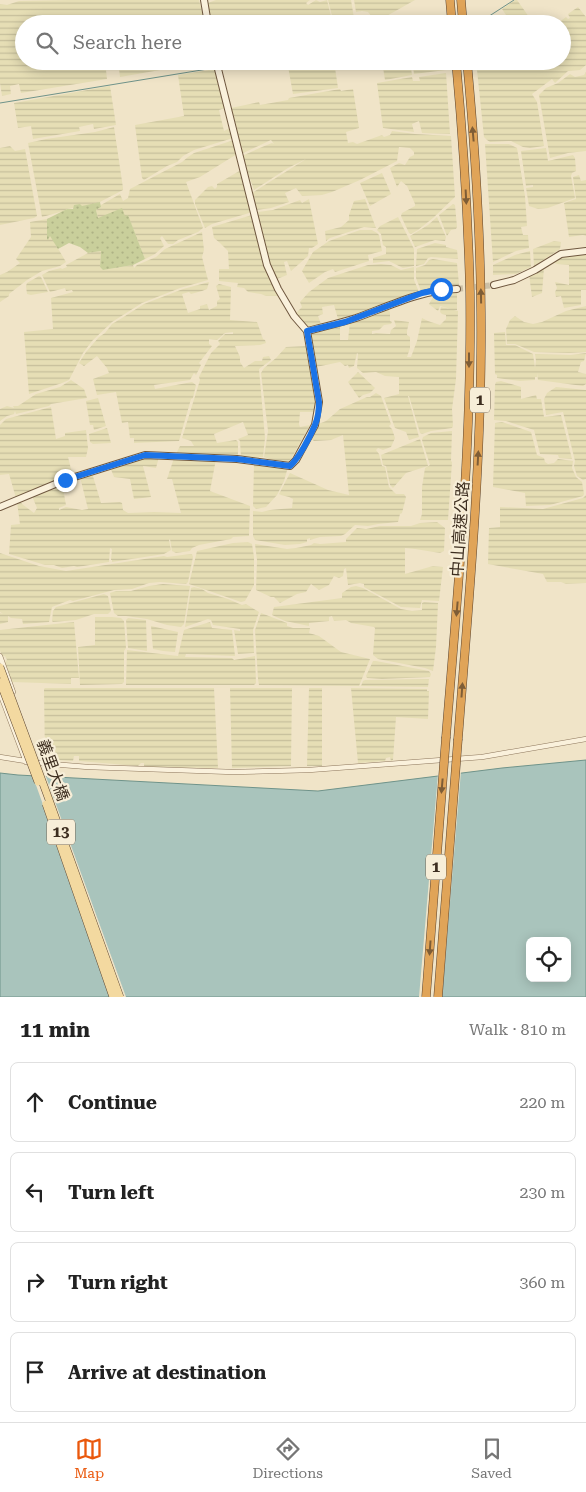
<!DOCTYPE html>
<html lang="en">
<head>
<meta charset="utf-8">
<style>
  body { margin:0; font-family:"Roboto Serif","Noto Sans TC",serif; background:#f6f6f6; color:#222 }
  .controls { position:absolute; right:15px; bottom:15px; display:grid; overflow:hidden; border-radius:8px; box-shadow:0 2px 12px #0003 }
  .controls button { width:45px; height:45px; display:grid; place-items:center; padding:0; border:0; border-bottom:1px solid #e0e0e0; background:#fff; color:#222; font:25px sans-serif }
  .stop { position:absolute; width:15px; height:15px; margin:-11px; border:4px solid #1a73e8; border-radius:50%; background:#fff }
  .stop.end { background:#1a73e8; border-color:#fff; box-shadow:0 1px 5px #0008 }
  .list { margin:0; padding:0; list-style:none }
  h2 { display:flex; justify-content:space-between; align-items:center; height:65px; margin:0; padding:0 20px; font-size:21px }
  h2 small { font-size:16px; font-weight:400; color:#767676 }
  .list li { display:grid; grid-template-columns:32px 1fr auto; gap:15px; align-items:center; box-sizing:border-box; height:80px; margin:0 10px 10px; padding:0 10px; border:1px solid #e0e0e0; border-radius:8px }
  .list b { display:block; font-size:19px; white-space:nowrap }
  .list em { font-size:16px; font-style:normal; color:#767676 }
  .icon { flex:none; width:28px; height:28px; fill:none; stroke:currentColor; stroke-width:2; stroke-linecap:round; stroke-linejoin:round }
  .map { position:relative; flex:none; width:586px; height:997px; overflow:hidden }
  .search { position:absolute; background:#fff; box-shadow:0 2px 12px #0003; left:15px; right:15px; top:15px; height:55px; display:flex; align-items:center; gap:12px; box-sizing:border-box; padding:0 18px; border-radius:28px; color:#767676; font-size:19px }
  .sheet { height:425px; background:#fff }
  nav { display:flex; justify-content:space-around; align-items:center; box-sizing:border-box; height:70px; border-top:1px solid #e0e0e0; background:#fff; font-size:14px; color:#767676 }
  nav a { display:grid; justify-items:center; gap:2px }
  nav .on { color:#ea580c }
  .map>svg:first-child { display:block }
</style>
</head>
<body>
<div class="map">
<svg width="586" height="997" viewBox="0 0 586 997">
  <defs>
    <pattern id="farmland-rules" width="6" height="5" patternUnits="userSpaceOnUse" patternTransform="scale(1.25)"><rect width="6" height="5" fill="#e6deb5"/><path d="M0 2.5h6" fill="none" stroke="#c6bf9b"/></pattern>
    <pattern id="grass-dots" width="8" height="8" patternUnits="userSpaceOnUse" patternTransform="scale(1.25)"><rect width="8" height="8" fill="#c9cf9b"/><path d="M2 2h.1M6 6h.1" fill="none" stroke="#aeb285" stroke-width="1.8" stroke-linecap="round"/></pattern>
  </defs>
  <rect width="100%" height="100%" fill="#f0e4c8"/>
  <path fill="url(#farmland-rules)" d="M70,0H199L203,16L182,24H24V61H105L107,79L21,93L19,84L10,86L11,94L2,96L0,83V4L7,5L19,1Z
    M216,0H310L306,3L308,5L316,0L320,2L327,0L333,24H210L205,4Z
    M328,0H351L355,24H334Z
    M354,0H415L376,22L368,12L362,11L356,12Z
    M515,0H517L534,24H512L502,9Z
    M578,7L586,17V65L580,70L568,71L555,83L552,79L532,94L537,102L544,146L530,148L523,147L511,141L490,142L487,140L484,137L477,70L494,67L504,61H562V24L558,23L566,17L568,19L570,18L568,14Z
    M118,61H170L172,68L120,77Z
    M287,61H334L338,88L293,94Z
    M382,61H410L412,75L385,80Z
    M412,61H446V70L414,74Z
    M215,69L225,108L219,110L224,131L230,128L233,138L194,150L183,156L177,162L167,166L144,180L142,178L135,125L184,116L178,75Z
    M586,72V151L568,153L550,158L539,95L546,88L558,83L570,74L575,77L584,75Z
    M446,73L450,134L422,133L419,121L412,124L414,132L383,128L377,83L412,77L413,81H420L419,77Z
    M110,86L116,125L94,129L93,124L79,127L80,131L33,139L31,126L18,128L14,103Z
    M340,89L341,91L353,89L359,128L346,132L348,143L353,142L357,144L382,135L384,137L390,135L392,131L415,134L451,136L455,197L433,218L418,230L411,234L409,233L401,216L402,213L415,206V204L407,186L401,181L397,187L390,168L399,163L405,165L410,157L414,155V152L410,148L399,147L397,161L360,180L332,192L322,195L302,196L296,188L285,193L289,202L271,208L256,210L252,193L306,159L288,168L254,190L242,156L262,147L272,143L274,144L271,140L241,154L236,129L237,128L231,108L259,102L260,105L288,100L289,98Z
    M114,127L123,188V190L96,204L67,209L61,213L60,212L42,217L28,143L46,139L95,132Z
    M234,140L237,154L200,177L186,182L203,228L198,232L178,240L173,244H168L162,236L160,238L164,246L155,254L145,259L128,216L98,218L96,210L101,207V205L120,194L123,201L128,198L130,189L182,162L188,157L194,153Z
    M485,144H509L517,148L525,196L527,226L521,227L523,235H528L529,248L516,251L493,262Z
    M10,146L15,151L25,149L37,216L34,218L0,225V148Z
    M546,148L548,161L573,155L575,158L576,171L572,173L571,176L575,198L548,208L538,209L529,206L526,188L533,187V185L526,186L521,151Z
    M241,170L251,211L249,213L212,224L205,228L195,204V200L208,187L212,186L215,189L217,187V184Z
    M382,173L391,194L370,206L360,183Z
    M579,175L581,181L586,180V236L583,235L569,237L564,203L576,199L573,177Z
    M309,199L318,244L312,248H309L308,256L291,271L287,261L284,262L287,275L277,279L270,267L256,215L258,212L273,210L300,200L302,203Z
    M365,199L376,228L364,227L330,238L326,241L325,231L341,227L349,220V215L354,201Z
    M453,204L455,205L457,227L456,229L451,230L447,236L439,215Z
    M252,215L265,267L269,279L279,296H266L261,294L248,292L244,288L237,287L238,283L219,281V269H229L228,251L220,243L214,238L212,227Z
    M398,217L414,249V266L403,268L389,261L373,263V258L386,254V247L383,245L381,234L377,230L380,226Z
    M437,217L446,237L445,241L435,240L415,247L410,236L428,225Z
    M47,219V239L50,235L66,262L60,266L42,271L27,280L9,294V296L0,302V275L7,272L20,263L16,259L31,237L30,222Z
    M360,230H372L377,233L379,235L382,251L368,255L369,261L335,272L333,269L325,272L309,283L302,271L313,252L329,241Z
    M202,232L204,250L202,257L208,280L180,288L142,303L112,322L92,341L83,353L69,380L62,383L29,394L24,332L53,329L51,298L73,292L72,290L66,291L65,288L50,292L42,275L49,271L61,268L62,269L67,267L66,265L88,253L101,251L100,267L103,270L133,265L134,268L137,265L156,257L165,249Z
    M554,241L561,242L560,249L534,266L533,249Z
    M435,243L446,245V247L457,250L458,259L431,257L428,258L424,264L416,266L417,249Z
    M530,251L531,267L516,274L493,275V265L515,255Z
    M586,253V290H581V305L564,308L561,296L556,297L555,292L557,288L555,282L569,285V265L557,264L553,262L560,257Z
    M433,259L457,263L459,285L436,287L421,291L416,278V268L425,265L429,260Z
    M381,264L391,265L401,270L414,267V280L419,292L351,316L338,319L334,305L322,307L323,314L318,316L321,324L308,327L296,313L302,307L300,302L309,292L328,278L368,265Z
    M544,268L542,293L532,297L529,274Z
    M39,276L41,277L48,292L31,295L27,294L26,286L27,283Z
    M209,282L207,289L202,291L191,294L189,292L182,294L188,313L200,309V306L207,304L209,310L217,306V301L220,299L216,286L219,284L231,287L230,320L257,322L263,339L265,340L266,343L260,345L235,346L240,357V362L244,368L255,361H262L263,357L269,356L271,360L259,369L265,438L263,457H259V460L241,457L240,441L238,439L248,435L243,422L214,434L217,443L236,440L238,442V458L176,454L180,446H194L191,441L182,438L200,380L199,377L211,353L220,344L218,341L225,334H233V332L225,333L217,340L209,339V344L212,346L199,363L201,365L196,375L194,373L190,380L154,385L155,389L192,382L196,385L193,398L191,399L179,441L134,443V438H130L128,422L122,423L116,392L97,395L93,379L109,373L107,368L97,356L84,366L79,363L86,352L99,337L105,333L112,324L122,318L144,304L183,289Z
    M457,291V310H454L458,311L456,379L452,409L453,426L452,428L431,431L422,434L420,433L409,396H408L419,437L409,440L406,432L395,428L384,398L399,394V377L385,376L376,372L363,373L357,368L358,354L357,353L354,366L349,368L348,365L345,366L340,362L316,367L309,332L340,323V340H348L350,322L387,308L390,312V321L392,322L391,324L384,325L379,330L372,331V334L376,333L390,334L391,330L396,326L394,320L409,322L407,331V335L410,337V348L407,357H411L417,341L422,318L428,321L440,325L446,319V315L442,314L440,312L441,307L451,309L440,306L438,311L430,305L429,304L436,292Z
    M586,306V352L569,353L534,352L515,344H507L506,329L510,320L515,316L524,322L533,324L542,322L566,311Z
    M505,332L506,345H515L533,354L535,368L536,361L535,354L571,355L586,353L584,361L581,362L578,372L586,374V384L583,386L538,380L537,373V377H535V380L520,381L497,378V375L495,374L494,333Z
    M306,346L316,402V407L314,412H300L299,424L300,427L310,425L291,459L287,462L269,459L264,457L268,431L261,373L264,368L276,358L286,347Z
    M358,372L375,388L370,393L363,395L359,398L348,382Z
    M71,380L84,389L87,398L51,404L49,406L16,414L15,411L14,414L7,416L0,421V409L7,406L14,408L13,406H18L36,394L60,387Z
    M501,381L521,387V399L536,395L537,399H541L544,417L561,415L572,459L559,458L558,455L540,454L534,430L506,421L494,420L495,385L496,382Z
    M556,387L586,390V479L583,480L577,476L574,466L575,461L563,412L546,415L544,399L547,393Z
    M376,393L381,396L391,424L389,426L392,429L395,438L391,447L383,450L378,448L376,450L379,454L382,466L385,467L389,487L396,494H404L406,497L402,513L400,514L398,522L378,524L368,526L355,525L345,534L341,536L320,537L310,540V538L307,539V542L300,544L285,545L255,540L253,536V511L262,512L270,510L292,508L293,499L289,497L281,495L279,494L290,473L328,490L349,495L343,435L331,440L314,441L309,437L316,425L326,421L340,409L367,397H370Z
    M98,398L106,426L94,430L93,425H90L86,401Z
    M51,407L56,439L65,436V433L86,430L88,448L86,457H68L72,473L71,476L60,478L16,498L9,474L0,475V425L6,419Z
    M502,422L531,432L537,455L544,458L545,462L548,464L554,463L558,459L573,461L572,468L576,477L582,482L584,494L583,496L550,505L526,506L525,493L493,487L495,423Z
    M107,428L111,443L93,444L90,442L89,434Z
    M452,431L451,461L452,462L448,520H420L422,514V487L425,468L430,465L422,440L423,437L431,433Z
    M420,439L428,466L406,473L393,488L390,485L386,466L383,465L381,455Z
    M144,457H159L156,468L143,466L151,497L134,499L130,479L114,477L110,467Z
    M174,458L216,459L210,491L250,506L249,536L233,537L231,539L199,545L192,548L190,551L176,553L172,551L170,539L169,540L171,550L164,554L112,562V560H111L112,549L110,548L109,562L77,567L74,566L62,568L54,565H45L9,554L11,525L20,524L17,502L20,501L22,504L34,513L37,508L32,496L62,483L66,505L59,508V510L66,507L82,510L88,509L80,477L92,473L101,503L120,502L122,503L123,510L128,513L154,512L181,513L172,479H167Z
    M254,464L288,467L284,481L277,495L266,507L256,509L253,506Z
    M586,495V583L566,584L561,582H547L543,574L488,564L489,528L500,527V507L543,509L583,498Z
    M437,522L445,528L444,551L440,553L415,549L405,548V574L433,566L443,567L439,601L422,600L420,608L401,607L364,587V584L360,583L348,585L346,568L344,569L343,576L339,578L334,576L329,585L319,590L311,584L306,592L297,594L280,603L274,597H271L256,590L257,560L255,544L287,549L296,548L311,545L314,543L320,544L346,542V539L357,528L366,529L380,526H411L420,523Z
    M248,542L252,544L254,557V585L245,601L241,602L189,584L197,551L233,543Z
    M0,553L39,566L66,571L164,556L167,557L190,554H192L193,557L188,582L186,584L160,582L149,583L132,589L114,590L73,601L70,600L52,607L49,622L23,624L22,619L11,618L8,616V622L0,624V613L3,614L0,612Z
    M163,584L190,586L184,624L181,627L167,625L147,619L126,616H118L114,613L110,593L116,591H131L149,586Z
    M356,586L363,588L401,609L412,611L422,610V603L424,602L438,603L436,647L433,671L425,668L378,659L373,655L375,628L374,627L351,623L346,620L334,621L332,616L329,617V621L309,623V626L285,621L272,615L274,607L342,598V593L351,587Z
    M194,587L202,589L208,593L228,599L242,605L246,604L259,612L253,630L254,653L238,654L234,630L240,631V629L213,625L211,620L208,619L185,627L191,588Z
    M104,594L108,596L111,611L108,614H94L76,620L53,622L52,621L53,611L56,607Z
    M261,613L287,623V626L293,628H310L309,633L319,636L341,652L370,659L359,686L259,685L258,679L255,630Z
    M95,617H112L121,618L124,621L126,648L124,651V682L122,684L80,685L78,647L95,645Z
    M128,618L146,620L147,651L128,648L126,620Z
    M74,622L79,678H71V684L12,682L5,662L7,660L5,656L2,657L0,650V630Z
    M210,622L212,628L232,630L235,656L186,654L185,657L232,658L234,660L255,656L256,683L254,685H126L127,650L178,656L184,630Z
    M151,626L178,632L175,652L163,651L153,649Z
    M373,661H376L429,671L431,674L430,677L382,679L367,678L366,676Z
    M429,679L428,687L361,686L363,681L365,680Z
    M45,688H214L218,768L144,767V763H141L138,766L79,761V756H74L73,761L45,759L44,689Z
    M230,688H292L291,766L232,768Z
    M309,688H322V766H307Z
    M351,688L427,689V691H429L428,719L396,717L393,760L391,761L390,757L386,758L385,761L358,763Z"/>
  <path fill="url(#grass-dots)" d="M100,202L101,207L96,210L98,218L122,208L125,216L128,215L145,259L133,265L103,270L100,267L101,251L88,253L80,247L69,243L58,249L50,236L48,240L47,239V219L67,209H73L74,205L80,204L82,206Z"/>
  <path fill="#a9c4bc" stroke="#6f938a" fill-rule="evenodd" d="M586,760V997H0V773L18,775L318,791L502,768ZM530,941H567V978H530Z"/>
  <path fill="#f0e4c8" d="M461,771L442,997H419L438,774Z
    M32,774H45L126,997H112Z"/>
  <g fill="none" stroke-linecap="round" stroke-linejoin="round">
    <path stroke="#6f938a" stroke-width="1" d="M477,24L514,0
      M220,67L256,61
      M0,103L214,68"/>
    <path stroke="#ccc0a6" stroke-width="6" stroke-dasharray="6 3" stroke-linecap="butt" d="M457,289L494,285"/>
    <g stroke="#8d765c" stroke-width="5.5">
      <path id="street" d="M0,656L13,692
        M0,693L26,762
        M0,757L38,763L88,767L233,772L309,770L482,757L586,739"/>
    </g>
    <g stroke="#6f573f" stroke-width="8">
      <path id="secondary" d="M204,0L208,24
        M494,285L514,280L535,270L561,254L586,251
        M307,331C323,327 340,323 356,318C389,306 421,290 457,289
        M0,507L65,480L145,455L237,459L290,466L296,460L315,425L319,402L307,331L294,316L278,289L267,265L216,61"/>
    </g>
    <g stroke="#5b4430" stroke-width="9">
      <path id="highway" d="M450,0L452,24
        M461,0L463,24
        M446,737C458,589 472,441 470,292C468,215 463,138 456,61
        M458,739C468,610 480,481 481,351C482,254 476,158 467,61"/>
    </g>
    <use href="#street" stroke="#faf1dc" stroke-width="4.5"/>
    <use href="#secondary" stroke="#faf1dc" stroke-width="6"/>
    <use href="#highway" stroke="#e0a458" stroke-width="8"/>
    <g stroke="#5b4430" stroke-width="8" stroke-linecap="butt">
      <path id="primary-bridge" d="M0,667L48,797L120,997
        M0,682L38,782
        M46,804L113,997"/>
    </g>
    <g stroke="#5b4430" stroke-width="9" stroke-linecap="butt">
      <path id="highway-bridge" d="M426,997L446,737
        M438,997L458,739"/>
    </g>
    <use href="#primary-bridge" stroke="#f3d9a0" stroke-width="7"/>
    <use href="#highway-bridge" stroke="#e0a458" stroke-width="8"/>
  </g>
  <defs><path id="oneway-solid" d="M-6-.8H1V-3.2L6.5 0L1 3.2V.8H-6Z" transform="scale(1.25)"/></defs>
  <g fill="#7e5d36">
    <use href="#oneway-solid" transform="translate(473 134) rotate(-95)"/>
    <use href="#oneway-solid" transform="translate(466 197) rotate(87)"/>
    <use href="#oneway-solid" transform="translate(481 296) rotate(-91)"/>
    <use href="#oneway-solid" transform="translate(469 360) rotate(90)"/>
    <use href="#oneway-solid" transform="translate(478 458) rotate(-87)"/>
    <use href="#oneway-solid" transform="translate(457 609) rotate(95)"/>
    <use href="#oneway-solid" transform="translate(462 690) rotate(-86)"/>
    <use href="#oneway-solid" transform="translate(442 786) rotate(95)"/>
    <use href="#oneway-solid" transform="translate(430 948) rotate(94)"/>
  </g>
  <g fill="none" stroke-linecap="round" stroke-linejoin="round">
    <path stroke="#1a73e8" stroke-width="6" d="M65,480L145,455L237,459L290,466C299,458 310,437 315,425C318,418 319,410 319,402L307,331L345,322L422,293L441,289"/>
  </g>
  <g text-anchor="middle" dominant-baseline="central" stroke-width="4.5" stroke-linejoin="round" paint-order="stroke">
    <g fill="#f7eed8" stroke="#756857" stroke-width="1">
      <rect x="470" y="387.5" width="20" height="25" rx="4"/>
      <rect x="47" y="819.5" width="28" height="25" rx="4"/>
      <rect x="426" y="854.5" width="20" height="25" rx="4"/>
    </g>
    <g font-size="15" font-weight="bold" fill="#3d2e20">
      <text x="480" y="400">1</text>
      <text x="61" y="832">13</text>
      <text x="436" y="867">1</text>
    </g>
    <g font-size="16" fill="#3d2e20" stroke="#f7eed8">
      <text transform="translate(460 529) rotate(-86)">中山高速公路</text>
      <text transform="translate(53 770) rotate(70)">義里大橋</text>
    </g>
  </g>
</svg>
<div class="controls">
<button><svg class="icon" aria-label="locate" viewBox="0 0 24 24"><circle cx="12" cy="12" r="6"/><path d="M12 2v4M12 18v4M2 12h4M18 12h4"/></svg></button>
</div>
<div class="stop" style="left:441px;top:289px"></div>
<div class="stop end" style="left:65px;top:480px"></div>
<div class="search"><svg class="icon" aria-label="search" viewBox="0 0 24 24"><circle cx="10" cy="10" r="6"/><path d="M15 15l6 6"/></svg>Search here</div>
</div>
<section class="sheet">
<h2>11 min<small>Walk · 810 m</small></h2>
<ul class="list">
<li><svg class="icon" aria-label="ahead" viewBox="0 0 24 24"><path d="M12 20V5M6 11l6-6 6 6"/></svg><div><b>Continue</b></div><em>220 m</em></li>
<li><svg class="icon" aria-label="left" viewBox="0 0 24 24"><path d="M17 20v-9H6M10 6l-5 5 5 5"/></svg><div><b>Turn left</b></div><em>230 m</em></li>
<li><svg class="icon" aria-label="right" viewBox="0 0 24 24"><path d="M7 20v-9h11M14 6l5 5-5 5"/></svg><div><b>Turn right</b></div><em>360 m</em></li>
<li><svg class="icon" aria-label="arrive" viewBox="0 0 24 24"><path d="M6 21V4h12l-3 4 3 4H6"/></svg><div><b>Arrive at destination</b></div></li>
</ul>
</section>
<nav>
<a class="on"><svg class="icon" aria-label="map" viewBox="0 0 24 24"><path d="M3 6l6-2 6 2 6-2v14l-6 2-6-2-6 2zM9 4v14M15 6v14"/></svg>Map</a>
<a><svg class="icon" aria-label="directions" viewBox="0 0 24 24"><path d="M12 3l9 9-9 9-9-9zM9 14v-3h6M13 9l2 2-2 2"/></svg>Directions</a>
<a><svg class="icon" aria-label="saved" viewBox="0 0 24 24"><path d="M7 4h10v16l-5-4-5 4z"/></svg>Saved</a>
</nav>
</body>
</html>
